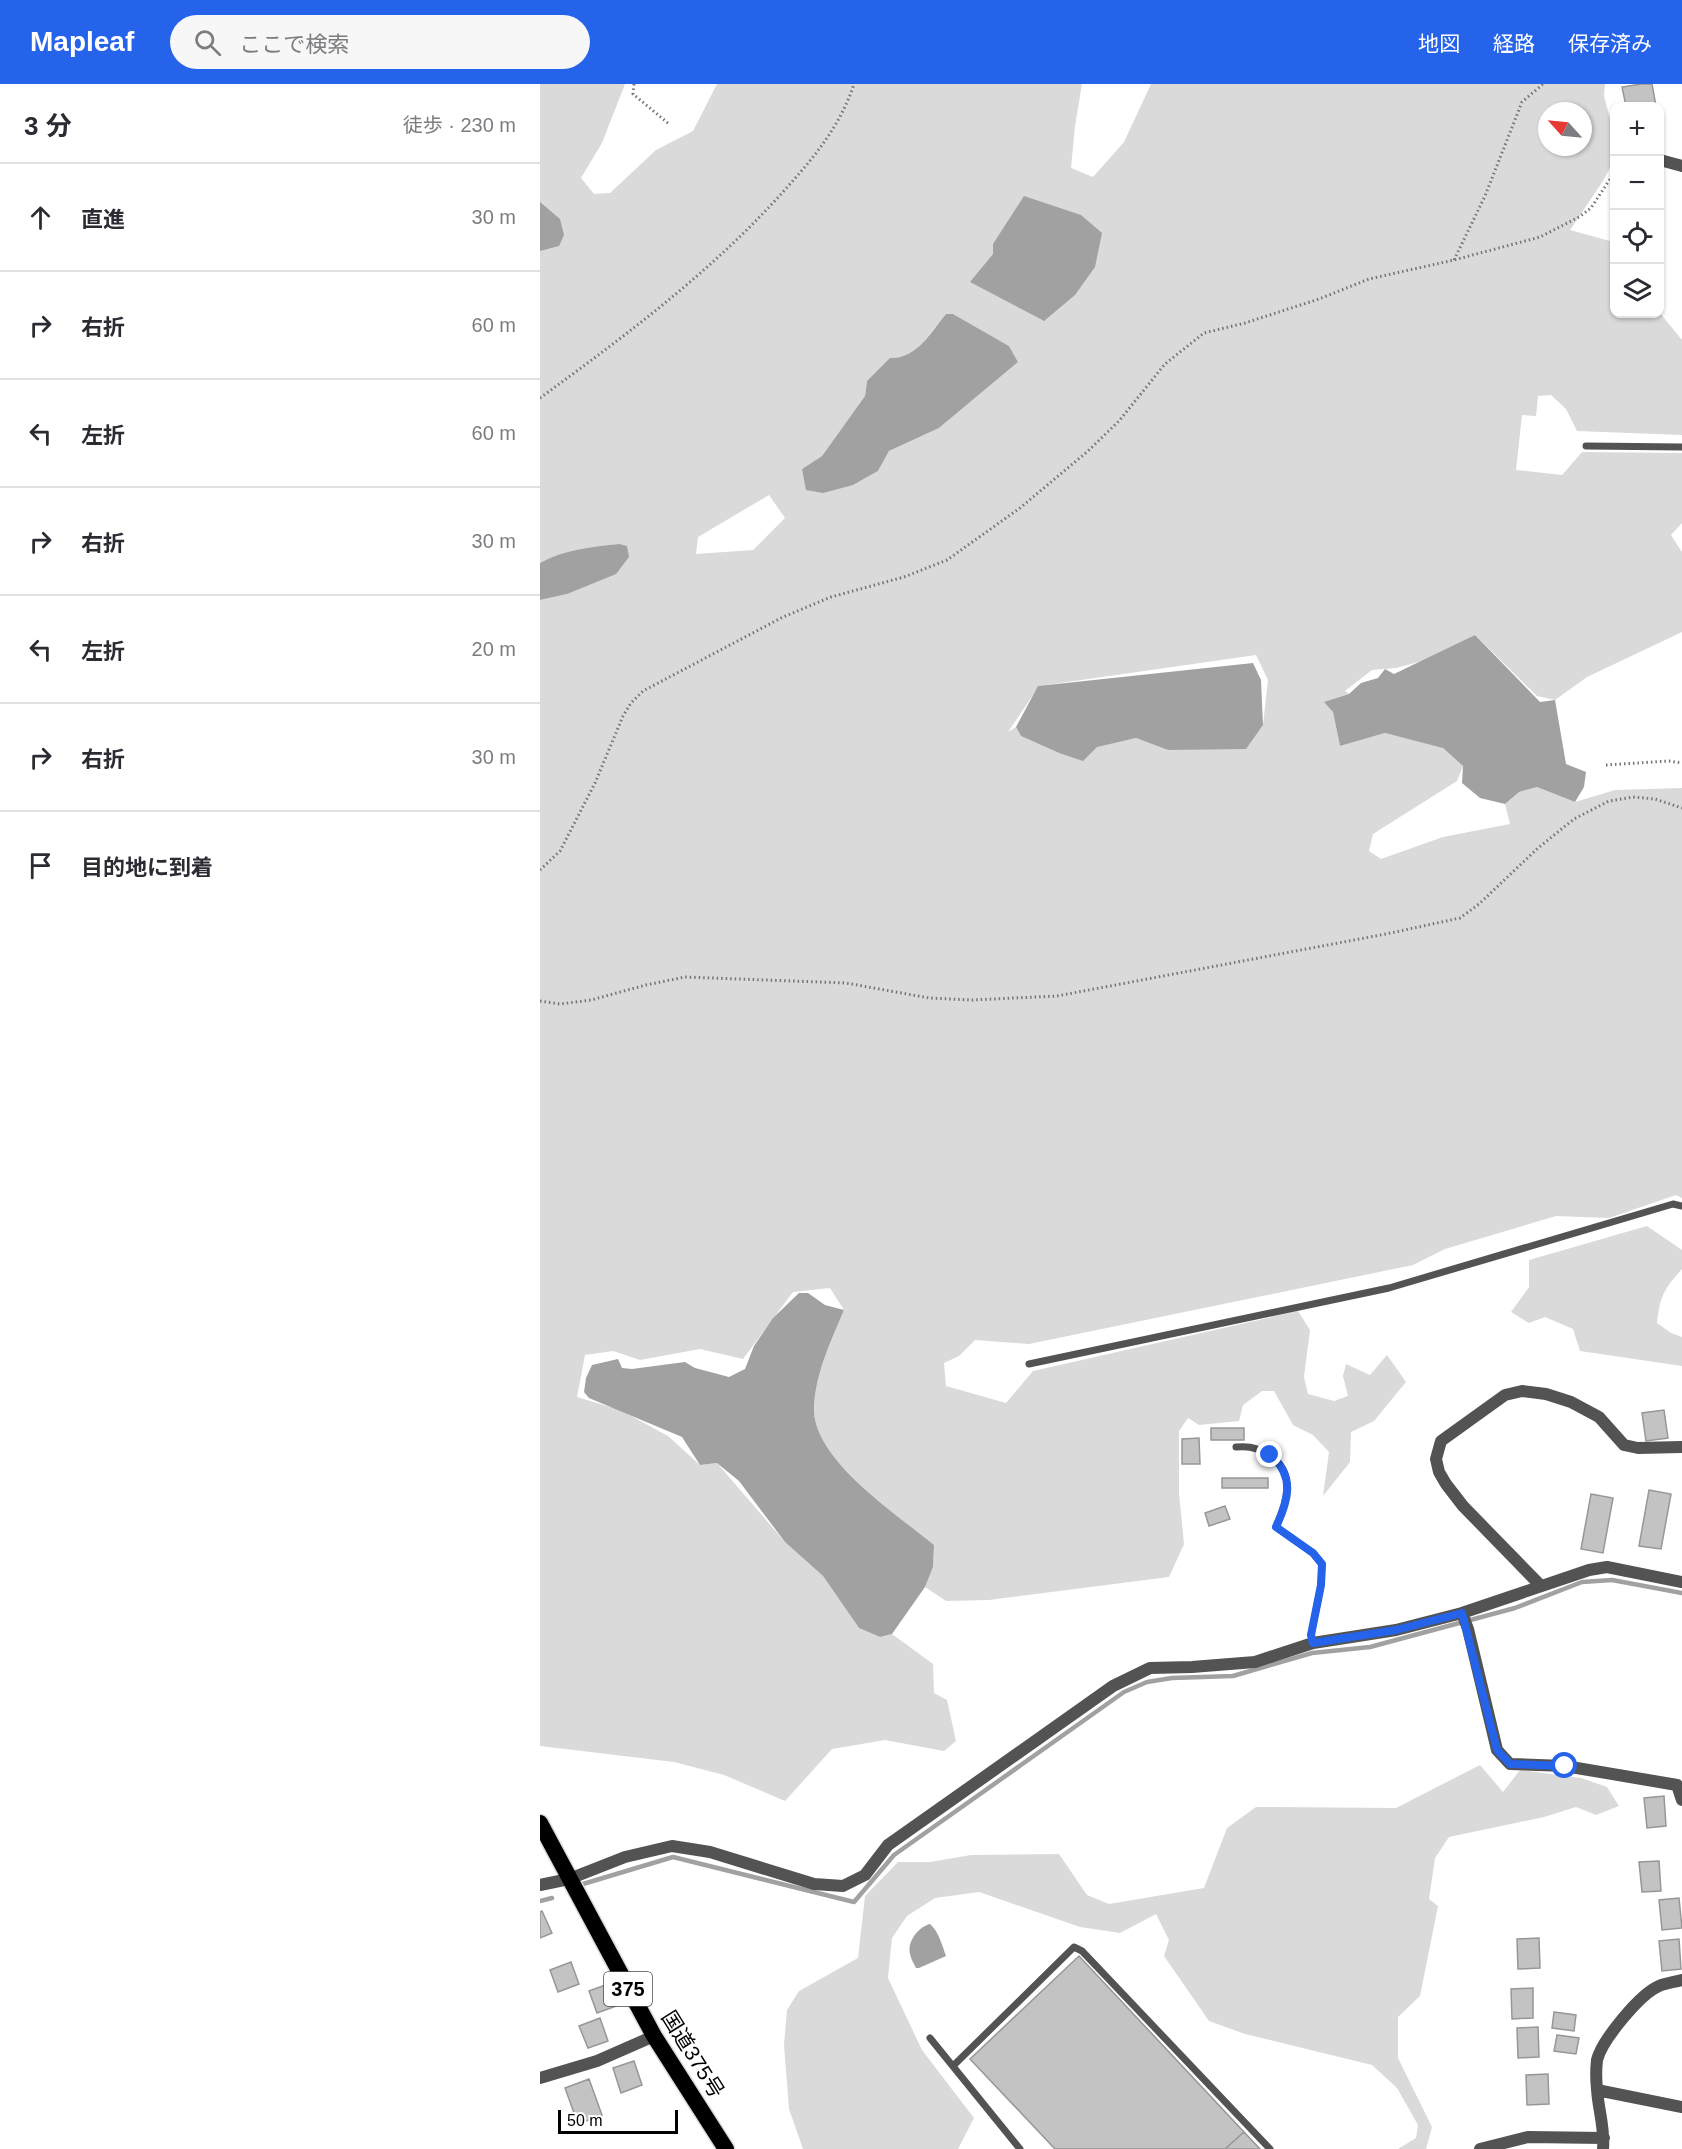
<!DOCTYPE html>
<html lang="ja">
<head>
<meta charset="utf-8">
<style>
  body { margin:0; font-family:Helvetica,"Noto Sans JP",sans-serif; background:#f7f7f7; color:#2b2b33 }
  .controls { position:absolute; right:18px; top:18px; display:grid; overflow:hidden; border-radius:12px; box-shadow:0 2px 4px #0004 }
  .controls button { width:54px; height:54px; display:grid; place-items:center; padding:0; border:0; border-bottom:2px solid #e1e1e2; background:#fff; color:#2b2b33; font:30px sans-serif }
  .compass { position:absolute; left:998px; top:18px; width:54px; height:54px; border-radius:50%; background:#fff; box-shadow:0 2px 4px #0004; rotate:297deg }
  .scale { position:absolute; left:18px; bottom:15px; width:120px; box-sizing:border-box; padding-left:6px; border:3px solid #000; border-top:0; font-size:16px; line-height:21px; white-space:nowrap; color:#000; -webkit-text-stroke:4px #fff; paint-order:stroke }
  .stop { position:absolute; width:18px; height:18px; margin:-14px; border:4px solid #2563eb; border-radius:50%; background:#fff }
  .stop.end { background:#2563eb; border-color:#fff; box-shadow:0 2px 6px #0008 }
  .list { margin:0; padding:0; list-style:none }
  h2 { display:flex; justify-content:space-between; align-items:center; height:78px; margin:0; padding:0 24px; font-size:26px }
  h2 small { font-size:20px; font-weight:400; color:#7c7c81 }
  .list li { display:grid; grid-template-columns:39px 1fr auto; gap:18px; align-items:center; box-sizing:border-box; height:108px; padding:0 24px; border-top:2px solid #e1e1e2 }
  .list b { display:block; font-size:22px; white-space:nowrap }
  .list em { font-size:20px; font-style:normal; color:#7c7c81 }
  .icon { flex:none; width:33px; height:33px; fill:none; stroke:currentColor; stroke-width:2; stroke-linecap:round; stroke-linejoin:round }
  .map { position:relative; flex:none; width:1142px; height:2065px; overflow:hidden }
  header { display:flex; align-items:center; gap:36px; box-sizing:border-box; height:84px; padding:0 30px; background:#2563eb; color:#fff }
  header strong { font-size:28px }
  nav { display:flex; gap:33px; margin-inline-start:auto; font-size:21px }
  .search { width:420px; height:54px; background:#f7f7f7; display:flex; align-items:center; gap:15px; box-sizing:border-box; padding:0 21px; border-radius:33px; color:#7c7c81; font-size:22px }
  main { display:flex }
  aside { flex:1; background:#fff }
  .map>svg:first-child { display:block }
</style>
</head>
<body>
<header>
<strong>Mapleaf</strong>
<div class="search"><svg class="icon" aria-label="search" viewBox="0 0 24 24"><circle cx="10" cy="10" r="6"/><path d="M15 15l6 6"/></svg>ここで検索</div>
<nav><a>地図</a><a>経路</a><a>保存済み</a></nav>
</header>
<main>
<aside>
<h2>3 分<small>徒歩 · 230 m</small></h2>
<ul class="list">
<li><svg class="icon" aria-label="ahead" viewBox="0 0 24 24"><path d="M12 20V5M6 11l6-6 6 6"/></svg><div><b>直進</b></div><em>30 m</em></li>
<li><svg class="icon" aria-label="right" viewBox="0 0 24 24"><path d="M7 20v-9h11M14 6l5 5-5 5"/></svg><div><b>右折</b></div><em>60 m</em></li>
<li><svg class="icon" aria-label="left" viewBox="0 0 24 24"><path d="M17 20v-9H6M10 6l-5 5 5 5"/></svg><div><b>左折</b></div><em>60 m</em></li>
<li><svg class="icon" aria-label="right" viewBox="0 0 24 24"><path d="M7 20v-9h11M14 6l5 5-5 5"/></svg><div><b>右折</b></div><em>30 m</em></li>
<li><svg class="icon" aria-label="left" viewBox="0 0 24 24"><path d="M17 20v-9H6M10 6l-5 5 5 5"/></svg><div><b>左折</b></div><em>20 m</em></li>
<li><svg class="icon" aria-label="right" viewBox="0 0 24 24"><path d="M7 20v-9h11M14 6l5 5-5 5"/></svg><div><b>右折</b></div><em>30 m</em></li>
<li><svg class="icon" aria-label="arrive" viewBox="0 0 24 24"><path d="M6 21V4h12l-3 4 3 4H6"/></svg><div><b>目的地に到着</b></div></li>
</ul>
</aside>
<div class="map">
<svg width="1142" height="2065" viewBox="0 0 1142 2065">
  <rect width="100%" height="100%" fill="#fff"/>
  <path fill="#dadada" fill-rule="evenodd" d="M0,0H85L62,59L41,94L54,110L70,109L116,66L153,47L177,0H542L535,42L531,84L553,93L584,58L611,0H1065L1064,12L1074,50V76L1063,97L1030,146L1070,157L1074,193V230L1120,229L1142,256V351L1037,347L1026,325L1011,311L998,312L996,332L982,331L976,386L1022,391L1042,368L1142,369V439L1131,451L1142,468V548L1047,593L1015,616L997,612L935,551L886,576L856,584L832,586L805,607L809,610L785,618L793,628L800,662L845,649L902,663L923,682L917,697L833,750L829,767L841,775L903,753L970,740L965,720L979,708L997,703L1035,718L1075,706L1142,704V1114L1136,1111L1069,1134L1016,1132L905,1165L873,1181L489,1260L435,1256L419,1272L404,1279L406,1302L466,1319L493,1287L758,1227L770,1246L764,1293L768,1310L794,1317L808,1312L803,1292L806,1280L830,1291L847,1271L866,1298L834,1337L811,1348L810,1378L783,1412L789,1368L773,1351L753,1341L734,1307H722L703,1321L699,1337L659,1341L648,1334L639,1347V1409L644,1460L629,1493L449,1516L406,1517L385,1503L393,1483L394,1461C357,1430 271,1375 274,1322C276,1288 291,1257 304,1226L290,1204L253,1208L203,1275L160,1265L100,1276L73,1267L45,1271L37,1313L80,1326L128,1352L160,1381L177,1379L245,1458L283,1492L319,1544L340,1553L352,1550L393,1580L394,1609L407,1616L416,1657L404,1667L345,1656L292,1665L245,1717L184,1691L134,1678L0,1662V516L27,510L79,460C51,463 25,465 0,479ZM1007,27H1043V63H1007ZM453,170L504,237L431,198ZM406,230H413L469,262L478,278L399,344L349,367L338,387L313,401L262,385L282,372L325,312L327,297L376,267ZM229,411L245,434L213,466L156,470L158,453ZM716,571L728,596L723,641L628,666L596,654L519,669L481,652L476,643L468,648L499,602Z
    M1107,1142L1142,1166V1185C1124,1205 1120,1212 1117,1239L1131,1249L1142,1253V1282L1040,1267L1033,1245L1005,1233L989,1239L971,1228L989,1203V1176Z
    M940,1681L963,1708L980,1686L1041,1694L1067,1703L1079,1722L1056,1731L1036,1723L1004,1733L909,1753L895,1774L889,1815L898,1822L880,1912L858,1933V1974L892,2043L886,2065H858L876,2054L878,2041L857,2004L832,1981L705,1950L669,1937L624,1872L629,1856L616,1830L580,1849L540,1843L439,1808L395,1814L367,1832L352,1854L348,1894L382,1966L434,2034L418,2065H263L249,2025L244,1961L247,1926L259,1907L318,1874L325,1812L358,1778H390L431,1771L519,1770L547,1811L569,1820L664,1804L687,1744L716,1723L856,1724Z"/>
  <path fill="#a1a1a1" d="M484,112L541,131L562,149L555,183L535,211L504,237L430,198L453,170V160Z
    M0,118L20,135L24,151L19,162L0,167Z
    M406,230H413L469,262L478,278L399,344L349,367L338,387L313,401L283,409L266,406L262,385L282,372L325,312L327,297L350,274C377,275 390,249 406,230Z
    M79,460L87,462L89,473L76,490L27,510L0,516V479C25,465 51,463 79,460Z
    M935,551L1000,618L1015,616L1026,680L1046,688L1044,703L1035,718L997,703L979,708L965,720L940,714L922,699L923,682L903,664L845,649L800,662L793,628L784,618L809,610L821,599L838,594L845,585L854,590Z
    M713,579L721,596L723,641L706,665L628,666L596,654L557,663L543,677L519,669L481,652L476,643L498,602Z
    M259,1209H268L285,1221L304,1226C291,1257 276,1288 274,1322C271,1375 357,1430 394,1461L393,1483L385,1503L352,1550L340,1553L319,1544L283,1492L245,1458L199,1397L177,1379L160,1381L142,1353L49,1314L44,1308L46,1294L52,1281L78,1275L82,1284L92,1285L145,1278L155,1284L189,1293L205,1285L214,1262L233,1234Z
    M390,1840C399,1848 402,1861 406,1872L379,1884H376C374,1880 371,1875 370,1870C367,1858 378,1843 390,1840Z"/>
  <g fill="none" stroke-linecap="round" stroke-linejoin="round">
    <path stroke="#a1a1a1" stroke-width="4.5" d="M43,1800L133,1773L314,1818L354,1771L584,1608L607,1598L632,1594L693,1592L772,1569L830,1563L975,1524L1042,1498L1072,1496L1142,1509
      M0,1817L12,1814"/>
  </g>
  <path fill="#c3c3c3" stroke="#979797" stroke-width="1.5" d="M1101,0H1112L1116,22H1086L1082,3Z
    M1124,1326L1128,1354L1106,1357L1102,1329Z
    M671,1344H704V1356H671Z
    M659,1354L660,1380H642V1355Z
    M682,1394H728V1404H682Z
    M1109,1406L1131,1410L1121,1465L1099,1462Z
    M1051,1410L1073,1414L1063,1469L1041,1465Z
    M685,1422L690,1435L669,1442L665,1429Z
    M1124,1712L1126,1742L1107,1744L1104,1714Z
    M1119,1777L1121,1807L1102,1808L1099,1778Z
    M1139,1814L1142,1844L1122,1846L1119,1816Z
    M2,1827L12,1849L0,1854V1828Z
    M999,1854L1000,1884L978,1885L977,1855Z
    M1139,1855L1141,1885L1122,1887L1119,1857Z
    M539,1872L704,2048L685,2065H515L430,1975Z
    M31,1878L39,1900L18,1908L10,1886Z
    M71,1899L79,1921L57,1929L49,1907Z
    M993,1904V1934L972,1935L971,1905Z
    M1014,1928L1036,1931L1034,1947L1012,1944Z
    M60,1934L68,1957L48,1964L39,1942Z
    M998,1943L999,1973L978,1974L977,1944Z
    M1017,1951L1039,1954L1036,1970L1014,1967Z
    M94,1977L102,2001L81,2009L73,1984Z
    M1008,1990L1009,2020L987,2021L986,1991Z
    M49,1995L62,2031L38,2040L25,2004Z
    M704,2048L720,2065H685Z"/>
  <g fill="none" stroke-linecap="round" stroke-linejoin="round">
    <g stroke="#dbdbdb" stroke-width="19">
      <path id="trunk" d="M0,1739L114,1952L186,2065"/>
    </g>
    <path stroke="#757575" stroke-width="3" stroke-dasharray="1.5 3" stroke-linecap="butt" d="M94,0L93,10L129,40
      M914,176L945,112L982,18L1003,0
      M0,314C85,252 171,188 242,109C272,76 300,43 314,0
      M1066,681L1129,677L1142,679
      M0,786L20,767L55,699L83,632L91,619L103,607L243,533L291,513L364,493L407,476L480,424L548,367L579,337L625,280L664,249L705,239L779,215L829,195L914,176L1000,153L1039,133L1051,124L1074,89
      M0,917L20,920L51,916L106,901L145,893L306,899L389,914L432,916L517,912L846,850L920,834L939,820L998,764L1034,735L1069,717L1093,713L1115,715L1142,724"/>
    <path stroke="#535353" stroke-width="7" d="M1046,362L1142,363
      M489,1280L849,1204L1133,1120L1142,1122
      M696,1363C707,1362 713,1363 724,1368C757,1384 748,1416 736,1443L773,1469L782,1480L781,1501L771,1551L773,1559
      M390,1954L480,2065
      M413,1982L534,1863L542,1867L730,2065"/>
    <path stroke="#535353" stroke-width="12" d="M1120,76L1142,82
      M1000,1501L923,1422L906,1400L899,1388L896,1375L901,1357L965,1311L982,1307L1006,1310L1031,1318L1059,1333L1084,1361L1098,1364L1142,1363
      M922,1529L928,1545L957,1666L970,1680L1025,1682L1137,1701L1142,1716
      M0,1801L29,1795L85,1773L132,1762L170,1768L274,1800L303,1802L325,1791L348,1761L573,1602L610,1584L652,1583L715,1578L773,1559L856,1546L922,1529L1049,1486L1067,1483L1142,1498
      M0,1994L57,1977L114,1952
      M1057,2006L1142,2023
      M940,2065L988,2053L1064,2054
      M1063,2065C1065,2044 1058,2025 1057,2005C1056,1996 1056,1985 1057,1976C1062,1956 1100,1910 1119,1902C1126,1899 1135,1898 1142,1896"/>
    <use href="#trunk" stroke="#000" stroke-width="16"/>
  </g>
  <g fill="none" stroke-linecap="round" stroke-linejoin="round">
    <path stroke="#2563eb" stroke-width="8" d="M730,1371C756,1392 748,1417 736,1443L773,1469L782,1480L781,1501L771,1551L773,1559L856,1546L922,1529L957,1666L970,1680L1025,1682"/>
  </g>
  <g text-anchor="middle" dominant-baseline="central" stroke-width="4.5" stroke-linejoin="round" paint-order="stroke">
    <rect fill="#fff" stroke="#4c4c4c" stroke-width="1.5" x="64" y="1888" width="48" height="34" rx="4.5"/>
    <g font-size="20" font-weight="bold" fill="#000">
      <text x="88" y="1905">375</text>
    </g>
    <g font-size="21" fill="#000" stroke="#fff">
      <text transform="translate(153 1970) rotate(58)">国道375号</text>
    </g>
  </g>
</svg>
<div class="controls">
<button>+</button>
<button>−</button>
<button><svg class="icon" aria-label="locate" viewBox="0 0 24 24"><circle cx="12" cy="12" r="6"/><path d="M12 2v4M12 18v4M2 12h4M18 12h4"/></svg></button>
<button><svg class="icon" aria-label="layers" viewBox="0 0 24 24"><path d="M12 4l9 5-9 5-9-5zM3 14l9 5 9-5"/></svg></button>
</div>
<svg class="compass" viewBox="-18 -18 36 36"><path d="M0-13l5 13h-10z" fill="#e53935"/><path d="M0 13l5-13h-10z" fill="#7c7c81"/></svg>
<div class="scale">50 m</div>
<div class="stop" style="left:1025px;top:1682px"></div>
<div class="stop end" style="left:730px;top:1371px"></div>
</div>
</main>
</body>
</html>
